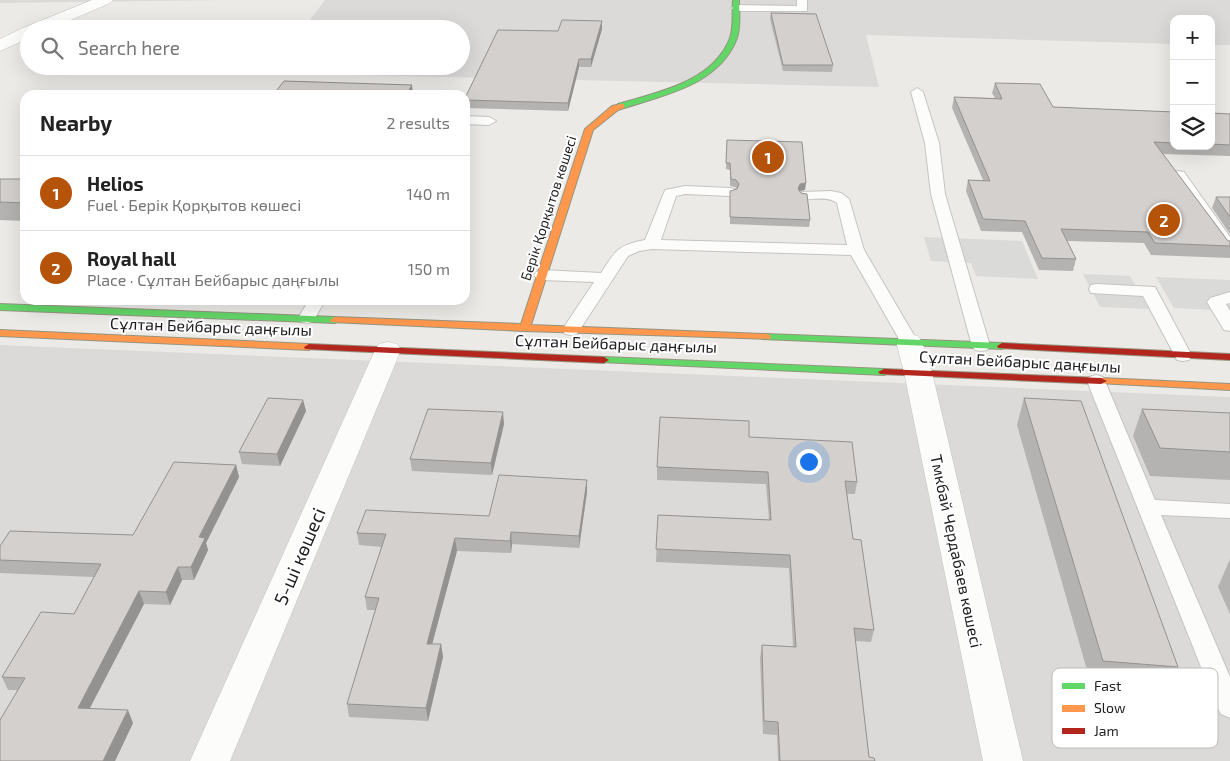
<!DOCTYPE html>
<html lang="en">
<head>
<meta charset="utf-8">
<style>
  body { margin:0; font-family:"Exo 2",sans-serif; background:#f6f6f6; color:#222 }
  .controls { position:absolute; right:15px; top:15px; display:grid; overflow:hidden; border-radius:10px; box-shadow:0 5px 20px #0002 }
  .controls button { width:45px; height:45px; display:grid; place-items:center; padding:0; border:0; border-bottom:1px solid #e0e0e0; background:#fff; color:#222; font:25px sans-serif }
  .you { position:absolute; left:808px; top:461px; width:18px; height:18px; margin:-12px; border:4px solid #fff; border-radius:50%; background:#1a73e8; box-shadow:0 0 0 8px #1a73e833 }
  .badge { display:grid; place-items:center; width:32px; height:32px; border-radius:50%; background:#b45309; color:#fff; font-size:16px; font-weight:700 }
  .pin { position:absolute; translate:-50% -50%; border:2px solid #fff; box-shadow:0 1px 5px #0006 }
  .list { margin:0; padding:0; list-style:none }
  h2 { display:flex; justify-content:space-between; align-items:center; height:65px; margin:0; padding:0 20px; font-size:21px }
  h2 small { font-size:16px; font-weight:400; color:#767676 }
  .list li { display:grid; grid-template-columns:32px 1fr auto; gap:15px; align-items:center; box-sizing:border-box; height:75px; padding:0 20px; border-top:1px solid #e0e0e0 }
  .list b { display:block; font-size:19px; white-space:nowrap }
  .list p { margin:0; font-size:16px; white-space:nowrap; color:#767676 }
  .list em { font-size:16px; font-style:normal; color:#767676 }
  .icon { flex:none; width:28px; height:28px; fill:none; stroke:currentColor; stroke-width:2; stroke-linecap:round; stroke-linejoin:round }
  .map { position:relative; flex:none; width:1230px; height:761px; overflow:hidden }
  .search { position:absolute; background:#fff; box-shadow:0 5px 20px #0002; left:20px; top:20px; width:450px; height:55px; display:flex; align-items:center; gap:12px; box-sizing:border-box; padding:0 18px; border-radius:28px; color:#767676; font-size:19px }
  .panel { position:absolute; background:#fff; box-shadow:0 5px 20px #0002; left:20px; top:90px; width:450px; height:215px; border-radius:15px }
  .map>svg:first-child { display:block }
</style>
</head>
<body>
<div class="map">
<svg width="1230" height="761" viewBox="0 0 1230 761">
  <rect width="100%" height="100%" fill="#eceae7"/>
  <path fill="#dbdad8" d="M0,0H225L0,3Z
    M325,0H1230V45H1211V19H1174V44L866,35L879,87L270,73L275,66H461V29H303Z
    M0,345L1230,397V761H0Z"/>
  <path fill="#dadad8" d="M924,237L1022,241L1038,279L976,276L971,263L931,261Z
    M1083,274L1130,276L1149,309L1100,307Z
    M1156,277L1230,280V311L1174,308Z"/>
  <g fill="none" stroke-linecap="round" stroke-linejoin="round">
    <g stroke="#c5c4c3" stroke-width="2">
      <path id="lane" d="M797,0H807V11H736L731,8L736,5L797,6Z
        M917,88L923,92L939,143L945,194L990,346L987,350L981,351L975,350L972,346L931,194L925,143L911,92Z
        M465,116L489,117L496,121L489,125L465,124Z
        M1179,171L1184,172L1230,237V253L1224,251L1172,175L1174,172Z
        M685,186L730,188L735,189L737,192L735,195L730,196L685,194L676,196L661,240L847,245L837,203C826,195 813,201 801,198L799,195L801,192L831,191L841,193L849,199L864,250L918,342L915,346L909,347L903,346L851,255L652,249L639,251L628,256L577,334L571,335L565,334L562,330L594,282L542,280L536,278L534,275L536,272L542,270L601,273C616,250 618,245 645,240L665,190Z
        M1097,284L1155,287L1192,356L1189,360L1183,361L1177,360L1143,296L1091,293L1089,289L1091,285Z
        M1230,292V303L1226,304L1230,311V331L1224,330L1207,302L1210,298Z
        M309,300H325L313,322L307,323L301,322L298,318Z
        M1096,375L1103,377L1105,381L1155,500L1230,504V518L1161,515L1230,677V718L1221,714L1217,707L1087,381L1089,377Z"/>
    </g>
    <g stroke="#c5c4c3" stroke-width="1">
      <path id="street" d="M92,0H113L110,3L50,29H29V38L0,51V39L23,28Z
        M909,334L918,336L922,342L932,372L1023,761H983L904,372L896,342L900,336Z
        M388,342L397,344L401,350L230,761H190L375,350L379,344Z"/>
    </g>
    <g stroke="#959580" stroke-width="2">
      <path id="fast" d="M733,0H739C739,12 741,26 737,38C720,84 665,95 624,108H618V104C658,92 713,82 730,38C734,27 732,12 733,0Z
        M0,304L335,317L340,320L335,323L0,310Z
        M766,334L1002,343L1007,346L1002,349L762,339L761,337L762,335Z
        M604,357L884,369L890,372L884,375L600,362L599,360L600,358Z"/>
    </g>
    <g stroke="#959580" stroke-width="2">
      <path id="slow" d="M621,104H624V108L618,110L593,130L531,325L766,334L770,335L771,337L770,339L525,331L331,322L330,320L335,317L521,324L585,129L612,106Z
        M0,330L309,344L314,347L309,350L0,336Z
        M1101,378L1230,384V390L1097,383L1095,381L1097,379Z"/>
    </g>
    <g stroke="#959580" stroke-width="2">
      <path id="jam" d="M1002,343L1230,354V360L998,348L997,346Z
        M309,344L604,357L609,360L604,363L305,349L304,347Z
        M884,369L1101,378L1107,381L1101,384L880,374L878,372Z"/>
    </g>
    <use href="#lane" fill="#fcfcfb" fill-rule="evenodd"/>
    <use href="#street" fill="#fcfcfb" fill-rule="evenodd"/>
    <use href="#fast" fill="#63d668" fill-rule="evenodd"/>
    <use href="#slow" fill="#ff974d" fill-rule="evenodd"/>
    <use href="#jam" fill="#b3261e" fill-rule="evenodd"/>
  </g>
  <path fill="#b5b3b1" d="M771,13L833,65L832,72L783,71L770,19Z
    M602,21V29L591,67H579L568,111L465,108V98L558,31Z
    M995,83L1053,107L1174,112V146H1211V113L1230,114V156L1162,154L1228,241H1230V258L1151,255L1144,243L1067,241L1076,259L1073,271L1039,270L1022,232L981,231L966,191L968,180H983L952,108L954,97L995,98L992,93Z
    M727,140L805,190L800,191L810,220L809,227L730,224V198L737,189L735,187L730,186V170L726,169Z
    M0,179H25V221L0,220Z
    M1216,197H1230V234L1212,208Z
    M1024,398L1178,667L1166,696L1093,691L1017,425Z
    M303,400L306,411L280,466L242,464L239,452Z
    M1142,409L1230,413V480L1150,476L1133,436Z
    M504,424L492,475L412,471L410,459Z
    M749,437L857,482L855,494H847L853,539L874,630L871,642L855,641L869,757L875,761H778L777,735L763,734L760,658L762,645L793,647L789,568L656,562L658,515L769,520L766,484L657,480V467Z
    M236,465L239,477L206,543L208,550L194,580H182L170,605L144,604L90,708L133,723L115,761H0L17,690H8L2,677L74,614L94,577L0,573V546L133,535Z
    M587,480V492L579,548L512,544L511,553L457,551L432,644H441L443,657L428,721L349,717L347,704L375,610H367L365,597L382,547L359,545L357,533L489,516Z
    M1230,559V614L1218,587Z"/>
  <path fill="#949290" d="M602,21V29L591,67V59Z
    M579,59V67L568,111V103Z
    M412,85L413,95H406Z
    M806,183L805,190L799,191L798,189L800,184Z
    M303,400L306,411L280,466L277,454Z
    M503,412L504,424L492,475L491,463Z
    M236,465L239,477L206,543L208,550L194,580L191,567L199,537Z
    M587,480V492L579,548V536Z
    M511,532L512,544L511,553L510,541Z
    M455,538L457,551L429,656L427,644Z
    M178,567L182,580L170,605L166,592Z
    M139,591L144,604L83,721L78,708Z
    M441,644L443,657L428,721L426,708Z
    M128,710L133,723L115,761H103Z"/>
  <path fill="#d3d0ce" stroke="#949290" d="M771,13L816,14L833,65H783Z
    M562,20L602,21L591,59H579L568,103L465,100V98L498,30L558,31Z
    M284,81L412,85L406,95H273Z
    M995,83L1040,84L1053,107L1174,112V143L1154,142L1228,241H1230V246L1155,243L1148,232L1061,229L1076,259L1042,258L1025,221L983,219L968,180L990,181L954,97L1002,99Z
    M1211,113L1230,114V145L1211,144Z
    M727,140L802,142L806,183L800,184L798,189L801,193L807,194L810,220L730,217V191L737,189L739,184L736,180L731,179L730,163H726Z
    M0,179H25V203L0,202Z
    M1216,197H1230V217Z
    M268,398L303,400L277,454L239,452Z
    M1024,398L1081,401L1178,667L1103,661Z
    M428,409L503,412L491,463L410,459Z
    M1142,409L1230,413V452L1160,448Z
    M660,417L749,421V437L852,442L857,482L845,481L853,539L861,540L874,630L854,628L869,757L874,758L875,761H780L778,722L764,721L762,645L796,647L790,555L656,549L658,515L771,520L768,472L657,467Z
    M174,462L236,465L199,537L205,538L191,567H178L166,592L139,591L78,708L128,710L103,761H0V720L25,678L2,677L41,612L74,614L101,564L0,560V546L10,531L133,535Z
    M499,475L587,480L579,536L511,532L510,541L455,538L427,644H441L426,708L347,704L379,598L365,597L386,534L357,533L366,510L489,516Z"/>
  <g text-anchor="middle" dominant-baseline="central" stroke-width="4" stroke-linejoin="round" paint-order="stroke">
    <g font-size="14" fill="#1e1e1e" stroke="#fff">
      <text transform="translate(548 208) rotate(-72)">Берік Қорқытов көшесі</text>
    </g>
    <g font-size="16" fill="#1e1e1e" stroke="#fff">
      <text transform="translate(211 326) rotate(2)">Сұлтан Бейбарыс даңғылы</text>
      <text transform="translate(616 343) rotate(2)">Сұлтан Бейбарыс даңғылы</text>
      <text transform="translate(1020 361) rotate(3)">Сұлтан Бейбарыс даңғылы</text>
      <text transform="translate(957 551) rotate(78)">Тмкбай Чердабаев көшесі</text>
    </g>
    <g font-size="19" fill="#1e1e1e" stroke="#fff">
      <text transform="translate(299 556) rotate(-67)">5-ші көшесі</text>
    </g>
  </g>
  <rect x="1052" y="668" width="166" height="80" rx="8" fill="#fff" stroke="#bcbcbc" stroke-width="1"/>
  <rect x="1062" y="683" width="23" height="6" fill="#63d668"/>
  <rect x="1062" y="705" width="23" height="7" fill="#ff974d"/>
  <rect x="1062" y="728" width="23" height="6" fill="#b3261e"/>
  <g font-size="14" fill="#1e1e1e">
    <text x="1094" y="691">Fast</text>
    <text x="1094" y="713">Slow</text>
    <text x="1094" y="736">Jam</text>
  </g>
</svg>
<div class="controls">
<button>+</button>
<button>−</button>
<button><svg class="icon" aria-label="layers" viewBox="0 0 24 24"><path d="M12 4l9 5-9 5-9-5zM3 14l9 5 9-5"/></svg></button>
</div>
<div class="you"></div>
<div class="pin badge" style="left:768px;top:157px">1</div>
<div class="pin badge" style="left:1164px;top:220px">2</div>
<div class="search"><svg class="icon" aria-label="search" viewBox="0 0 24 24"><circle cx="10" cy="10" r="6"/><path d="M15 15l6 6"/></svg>Search here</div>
<section class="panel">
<h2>Nearby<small>2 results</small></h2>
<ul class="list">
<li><span class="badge">1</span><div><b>Helios</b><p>Fuel · Берік Қорқытов көшесі</p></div><em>140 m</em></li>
<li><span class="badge">2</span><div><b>Royal hall</b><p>Place · Сұлтан Бейбарыс даңғылы</p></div><em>150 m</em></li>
</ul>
</section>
</div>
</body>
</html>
